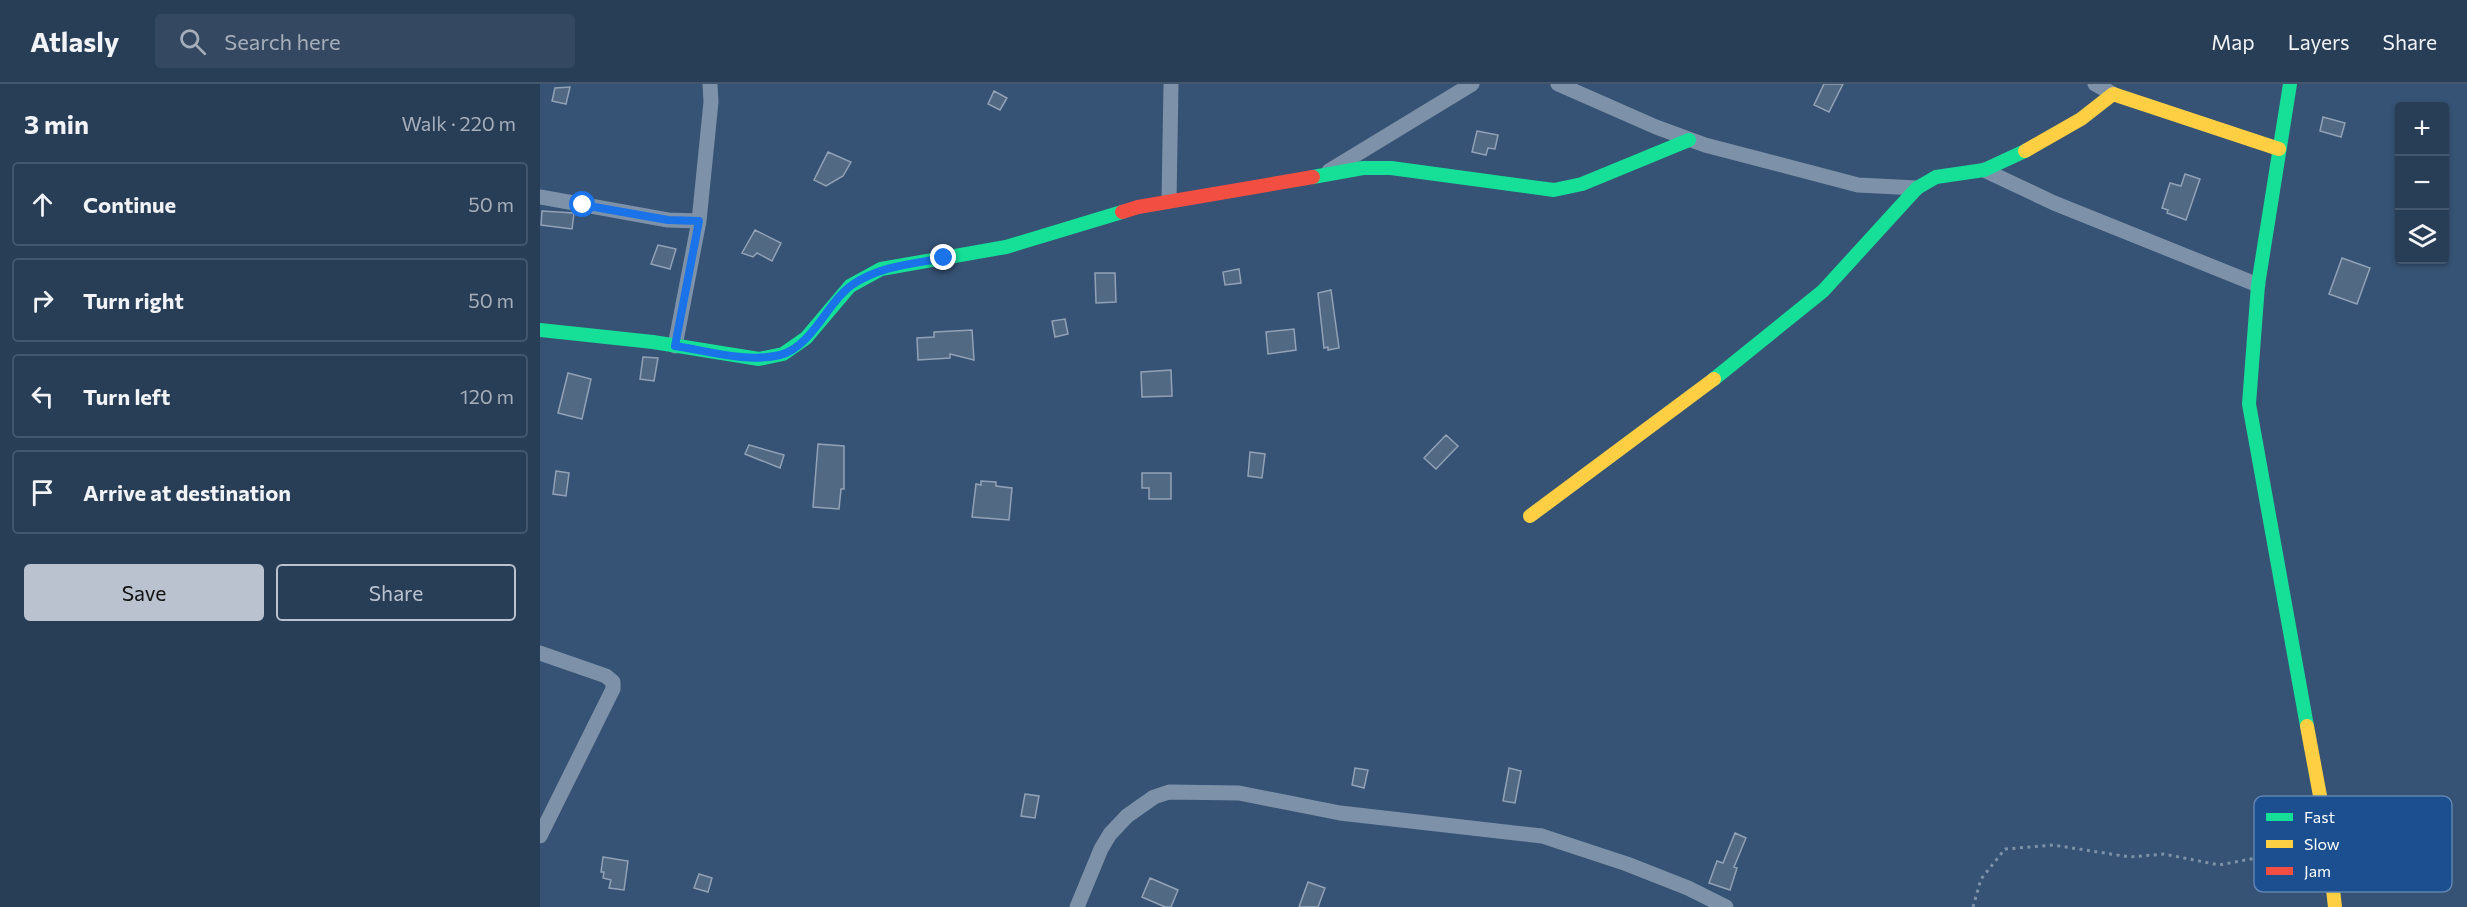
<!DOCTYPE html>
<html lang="en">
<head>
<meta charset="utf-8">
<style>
  body { margin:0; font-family:Commissioner,sans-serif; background:#344961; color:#f1f3f6 }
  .controls { position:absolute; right:18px; top:18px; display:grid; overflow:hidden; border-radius:6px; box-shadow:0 2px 4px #0004 }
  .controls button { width:54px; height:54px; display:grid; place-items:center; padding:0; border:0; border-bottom:2px solid #44576d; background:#283e57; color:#f1f3f6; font:30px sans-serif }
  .stop { position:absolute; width:18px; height:18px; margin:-14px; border:4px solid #1a73e8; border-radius:50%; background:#fff }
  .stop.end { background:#1a73e8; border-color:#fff; box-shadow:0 2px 6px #0008 }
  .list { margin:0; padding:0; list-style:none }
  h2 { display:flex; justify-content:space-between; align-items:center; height:78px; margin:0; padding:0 24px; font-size:26px }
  h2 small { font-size:20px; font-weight:400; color:#a5aeba }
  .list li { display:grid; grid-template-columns:39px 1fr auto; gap:18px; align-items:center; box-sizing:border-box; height:84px; margin:0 12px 12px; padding:0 12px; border:2px solid #44576d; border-radius:6px }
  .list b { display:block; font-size:22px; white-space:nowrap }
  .list em { font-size:20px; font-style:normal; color:#a5aeba }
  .actions { display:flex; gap:12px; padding:18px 24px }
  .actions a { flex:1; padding:14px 0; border:2px solid #b9c2ce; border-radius:6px; text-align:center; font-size:21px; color:#b9c2ce }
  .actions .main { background:#b9c2ce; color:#111 }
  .icon { flex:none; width:33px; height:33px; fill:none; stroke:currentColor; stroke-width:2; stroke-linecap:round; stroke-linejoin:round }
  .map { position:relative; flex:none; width:1927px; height:823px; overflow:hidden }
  header { display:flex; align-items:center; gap:36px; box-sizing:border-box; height:84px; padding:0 30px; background:#283e57; border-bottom:2px solid #44576d }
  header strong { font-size:28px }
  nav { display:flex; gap:33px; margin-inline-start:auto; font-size:21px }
  .search { width:420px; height:54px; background:#344961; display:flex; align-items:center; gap:15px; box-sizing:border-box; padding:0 21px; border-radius:6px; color:#a5aeba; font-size:22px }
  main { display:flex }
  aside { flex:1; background:#283e57 }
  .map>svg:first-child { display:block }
</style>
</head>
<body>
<header>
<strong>Atlasly</strong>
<div class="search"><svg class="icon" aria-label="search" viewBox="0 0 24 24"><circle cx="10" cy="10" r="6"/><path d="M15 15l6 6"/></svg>Search here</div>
<nav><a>Map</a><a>Layers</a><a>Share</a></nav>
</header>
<main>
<aside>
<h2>3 min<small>Walk · 220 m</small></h2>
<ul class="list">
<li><svg class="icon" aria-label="ahead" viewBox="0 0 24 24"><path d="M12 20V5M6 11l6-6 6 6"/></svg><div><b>Continue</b></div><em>50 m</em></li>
<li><svg class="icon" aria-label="right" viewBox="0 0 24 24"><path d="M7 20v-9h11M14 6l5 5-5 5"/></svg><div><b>Turn right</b></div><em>50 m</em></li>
<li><svg class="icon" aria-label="left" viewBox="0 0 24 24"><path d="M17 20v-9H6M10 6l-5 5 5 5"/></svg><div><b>Turn left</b></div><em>120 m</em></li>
<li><svg class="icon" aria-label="arrive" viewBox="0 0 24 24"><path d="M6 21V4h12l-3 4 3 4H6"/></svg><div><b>Arrive at destination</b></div></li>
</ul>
<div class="actions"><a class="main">Save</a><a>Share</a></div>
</aside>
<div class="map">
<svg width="1927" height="823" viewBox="0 0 1927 823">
  <rect width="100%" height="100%" fill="#365274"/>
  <path fill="#526984" stroke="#92a2b6" stroke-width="1.5" d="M1284,0H1303L1289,28L1274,21Z
    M30,3L26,20L12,17L15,4Z
    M454,7L467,14L460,26L448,20Z
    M1783,33L1805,39L1801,53L1780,47Z
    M937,47L958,51L955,65L948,64L946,71L932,68Z
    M288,68L311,78L303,92L286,102L274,96Z
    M1645,90L1660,95L1646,136L1627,129L1628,126L1622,124L1630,99L1641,102Z
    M2,127L34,129L32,145L1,141Z
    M215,146L241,159L232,177L217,169L213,173L202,169Z
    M118,161L136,165L130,185L111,180Z
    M1802,174L1830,184L1817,220L1789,210Z
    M699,185L701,199L685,201L683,188Z
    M555,189H575L576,218L556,219Z
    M791,206L799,264L788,266V263L784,264L778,209Z
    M525,235L528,250L515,253L512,237Z
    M754,245L756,266L728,270L726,248Z
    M432,246L434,276L410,270V274L378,276L377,254L394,253V248Z
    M103,273L118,274L114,297L100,295Z
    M631,286L632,312L602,313L601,288Z
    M28,289L51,295L42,335L18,329Z
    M906,351L918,362L896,385L884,374Z
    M278,360L304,362V405H301L299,425L273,423Z
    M209,361L244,371L240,384L205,370Z
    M710,368L725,370L722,394L708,392Z
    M16,387L29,389L26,412L13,410Z
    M602,389H631V415H609V404H602Z
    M441,397L456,398V402L472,404L469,436L432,433L436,400L441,401Z
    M815,684L828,686L824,704L812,701Z
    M969,684L981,687L975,719L963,717Z
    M485,710L499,712L495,734L481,732Z
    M1195,749L1206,754L1194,783L1197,784L1190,806L1169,799L1177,777L1183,779Z
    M63,773L88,777L84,806L69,804L71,796L63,794L64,788H61Z
    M159,790L172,794L168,808L154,804Z
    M610,794L638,806L631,823H625L602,813Z
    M768,798L785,804L778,823H759Z"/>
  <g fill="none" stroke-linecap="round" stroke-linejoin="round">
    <path stroke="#7d92a8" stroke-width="3" stroke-dasharray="3 4.5" stroke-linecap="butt" d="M1433,823L1441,795L1465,765L1513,761L1590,773L1624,770L1679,781L1743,769L1769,753"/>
    <path stroke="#7d92a8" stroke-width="15" d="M1018,0L1116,43L1165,61L1318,101L1377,104
      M1555,0L1573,10
      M1444,86L1514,119L1718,201
      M789,87L932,0
      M0,113L128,136L159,137
      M629,117L631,0
      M135,262L159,137L171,18L170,0
      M0,569L66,592L73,598V605L0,752
      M537,823L561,765L570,750L587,732L614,713L629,708L699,709L800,729L1002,752L1087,780L1148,804L1186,823"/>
    <path stroke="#16e098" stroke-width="14" d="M1750,0L1718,201L1709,320L1767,642
      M773,93L823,84H851L1014,106L1042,100L1149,56
      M0,246L113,258L219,275L243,270L266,254L310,202L341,185L466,163L582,128
      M1174,295L1283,207L1377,104L1396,93L1444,86L1485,67"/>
    <path stroke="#ffcf43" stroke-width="14" d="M1485,67L1541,35L1573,10L1739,65
      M990,432L1174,295
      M1767,642L1786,744L1795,823"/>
    <path stroke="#f24e42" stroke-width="14" d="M582,128L598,123L773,93"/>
  </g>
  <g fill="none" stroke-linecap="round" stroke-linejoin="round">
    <path stroke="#1a73e8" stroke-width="8" d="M43,121L128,136L159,137L135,262C169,267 207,279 240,271C272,263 288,217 312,201C339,182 372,180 404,174"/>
  </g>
  <rect x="1714" y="712" width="198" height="96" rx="9" fill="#1b4f8f" stroke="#5f84b1" stroke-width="1.5"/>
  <rect x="1726" y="729" width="27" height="8" fill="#16e098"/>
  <rect x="1726" y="756" width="27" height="8" fill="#ffcf43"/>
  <rect x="1726" y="783" width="27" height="8" fill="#f24e42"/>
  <g font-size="16" fill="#fff">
    <text x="1764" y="739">Fast</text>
    <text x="1764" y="766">Slow</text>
    <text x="1764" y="793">Jam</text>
  </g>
</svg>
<div class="controls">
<button>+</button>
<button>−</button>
<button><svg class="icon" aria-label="layers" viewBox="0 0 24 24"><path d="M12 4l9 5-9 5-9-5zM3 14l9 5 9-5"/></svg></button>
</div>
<div class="stop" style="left:43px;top:121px"></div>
<div class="stop end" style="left:404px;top:174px"></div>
</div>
</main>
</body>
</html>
